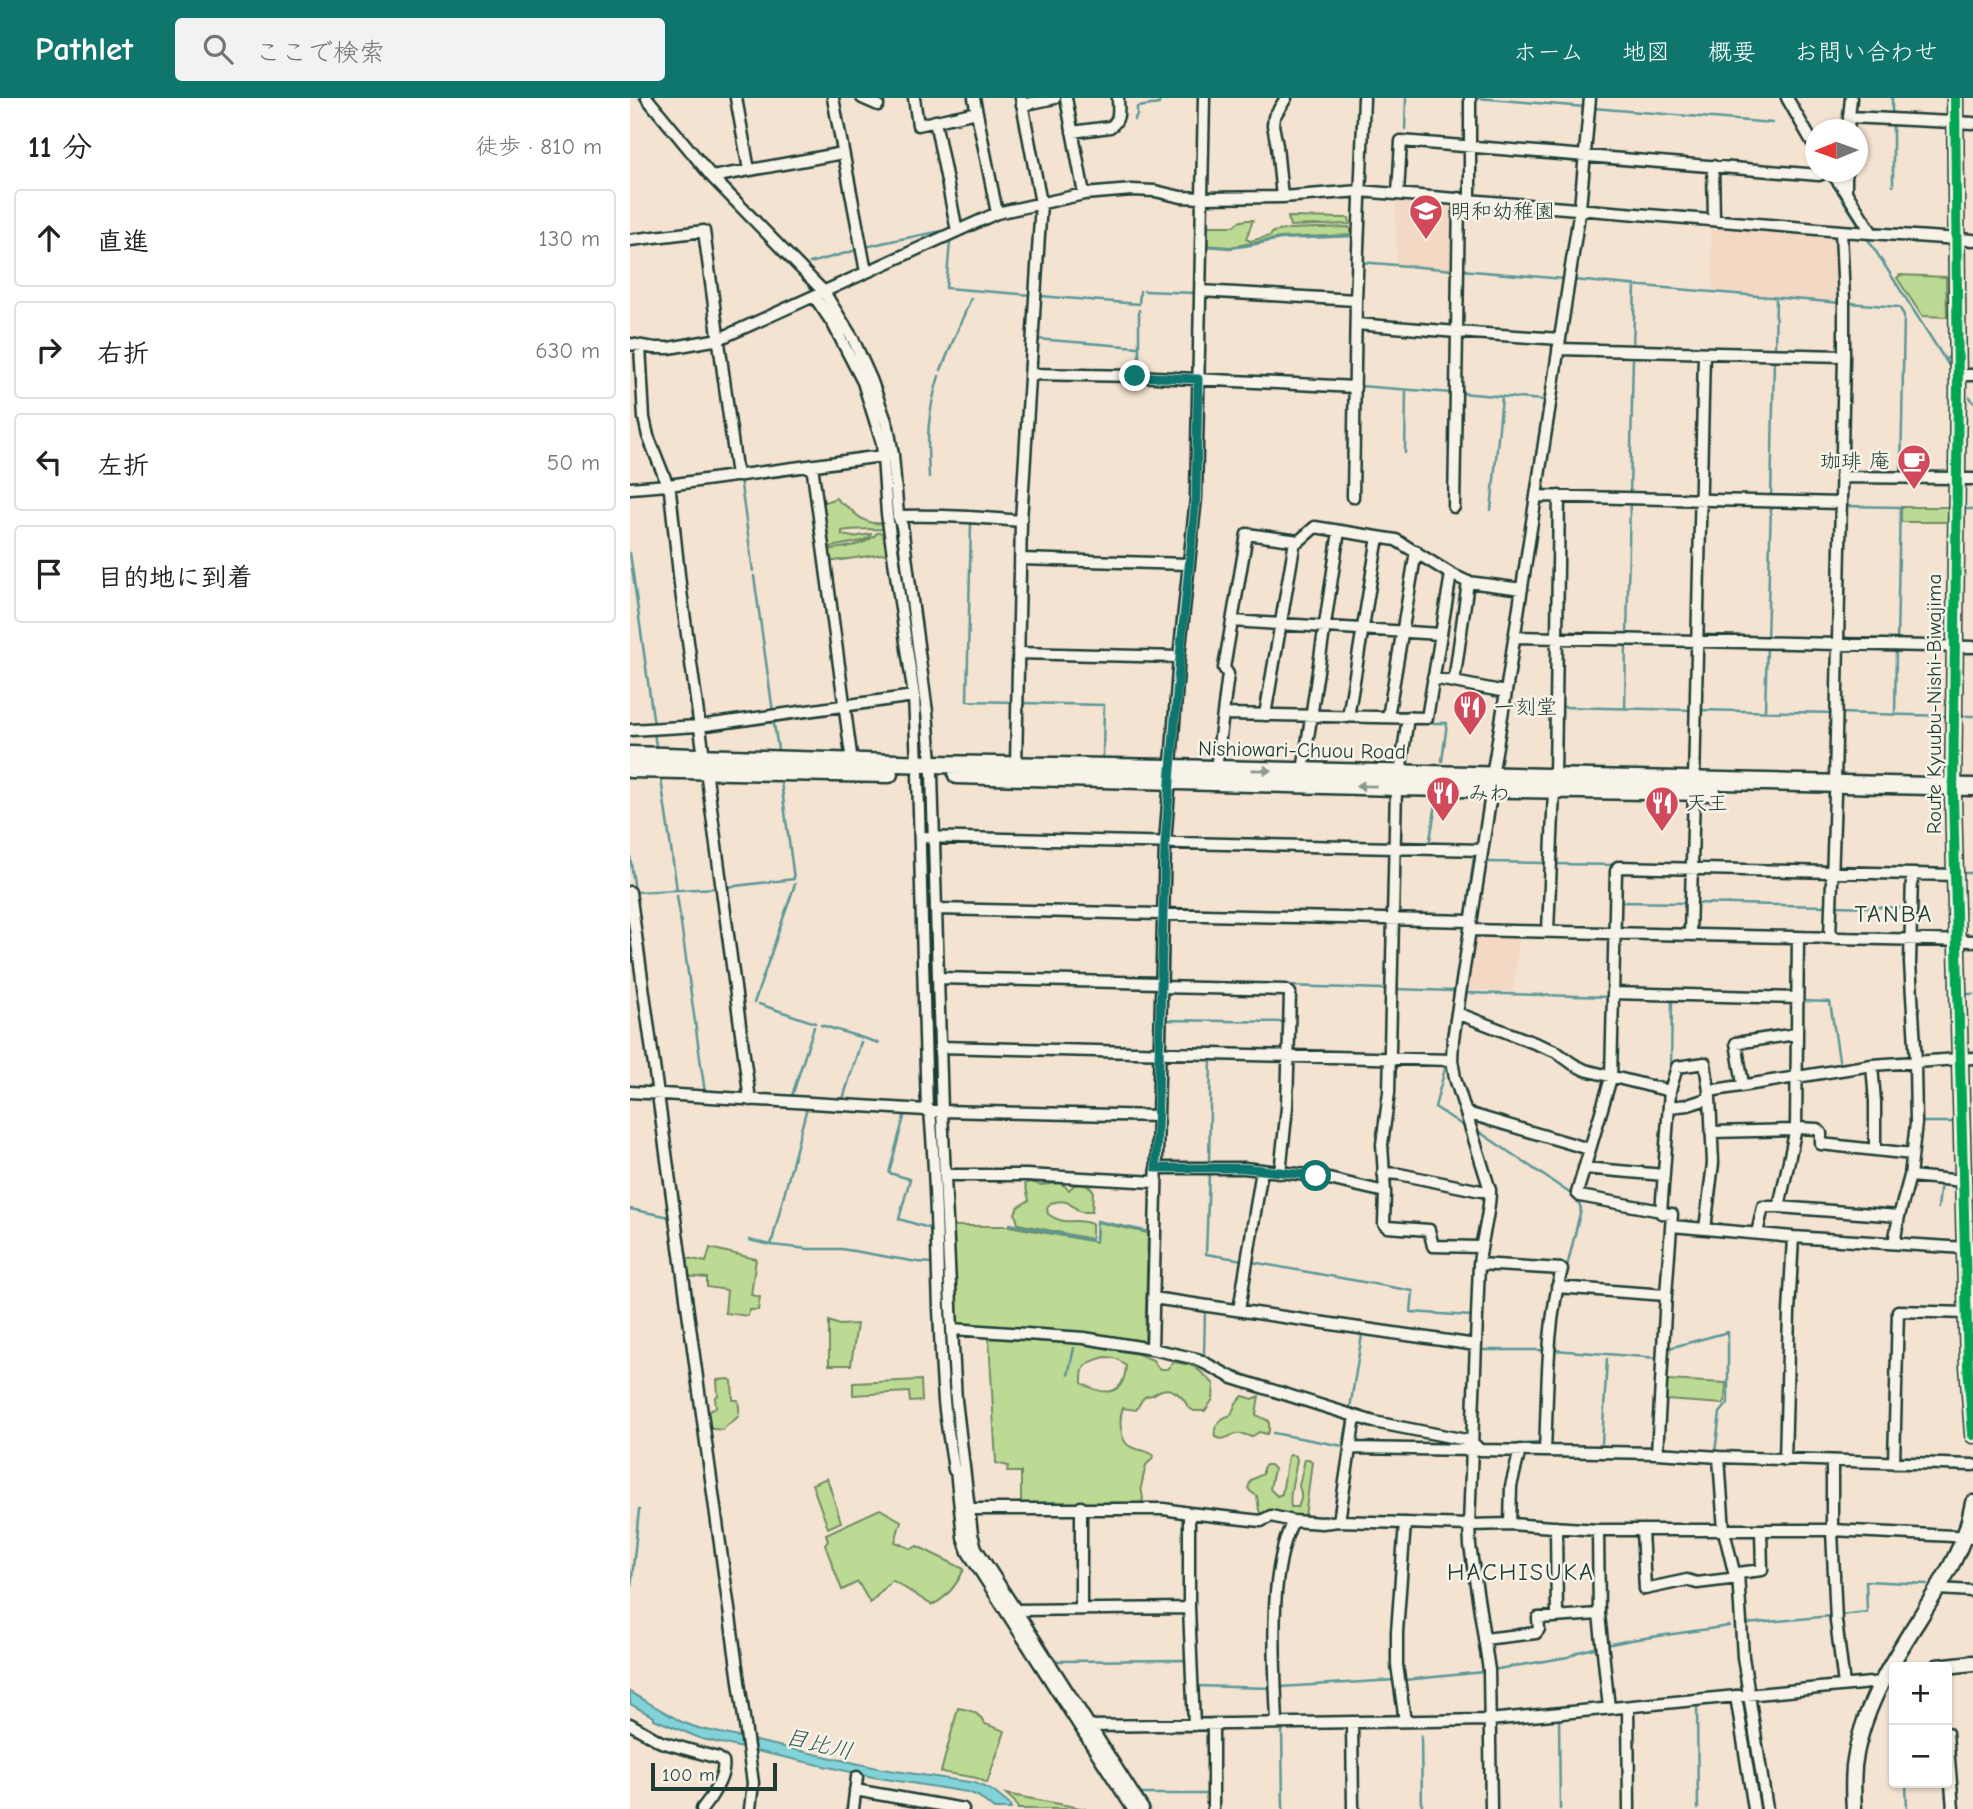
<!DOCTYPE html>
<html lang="ja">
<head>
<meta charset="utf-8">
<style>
  body { margin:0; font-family:"Comic Neue","Klee One",sans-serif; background:#f2f2f2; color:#222 }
  .controls { position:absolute; right:21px; bottom:21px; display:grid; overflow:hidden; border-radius:7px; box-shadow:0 2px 5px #0004 }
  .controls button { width:63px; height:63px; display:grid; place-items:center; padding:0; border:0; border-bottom:2px solid #e0e0e0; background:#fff; color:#222; font:35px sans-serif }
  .compass { position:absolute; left:1175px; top:21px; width:63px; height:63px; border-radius:50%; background:#fff; box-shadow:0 2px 5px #0004; rotate:269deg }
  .scale { position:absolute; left:21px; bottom:18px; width:126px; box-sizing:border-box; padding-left:7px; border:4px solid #1f3d34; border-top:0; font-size:19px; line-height:24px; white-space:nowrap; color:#1f3d34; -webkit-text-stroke:5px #f7f3e8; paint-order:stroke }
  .stop { position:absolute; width:21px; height:21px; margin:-16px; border:5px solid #0f766e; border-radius:50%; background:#fff }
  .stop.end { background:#0f766e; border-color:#fff; box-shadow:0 2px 7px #0008 }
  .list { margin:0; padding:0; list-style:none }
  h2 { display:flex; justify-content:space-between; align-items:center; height:91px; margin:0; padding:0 28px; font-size:30px }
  h2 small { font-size:23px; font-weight:400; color:#767676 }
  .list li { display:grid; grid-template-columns:46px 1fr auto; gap:21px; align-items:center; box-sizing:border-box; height:98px; margin:0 14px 14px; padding:0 14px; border:2px solid #e0e0e0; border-radius:7px }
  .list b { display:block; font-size:26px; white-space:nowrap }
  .list em { font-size:23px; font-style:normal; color:#767676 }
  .icon { flex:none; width:38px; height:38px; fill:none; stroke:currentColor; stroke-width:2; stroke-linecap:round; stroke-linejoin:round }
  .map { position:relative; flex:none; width:1343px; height:1711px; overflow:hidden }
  header { display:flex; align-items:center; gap:42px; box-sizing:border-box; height:98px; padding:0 35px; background:#0f766e; color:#fff }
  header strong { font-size:33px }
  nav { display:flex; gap:38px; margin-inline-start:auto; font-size:24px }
  .search { width:490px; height:63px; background:#f2f2f2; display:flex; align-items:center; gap:18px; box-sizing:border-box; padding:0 24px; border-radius:7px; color:#767676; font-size:26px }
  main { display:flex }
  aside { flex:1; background:#fff }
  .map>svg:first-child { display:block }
</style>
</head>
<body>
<header>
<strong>Pathlet</strong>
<div class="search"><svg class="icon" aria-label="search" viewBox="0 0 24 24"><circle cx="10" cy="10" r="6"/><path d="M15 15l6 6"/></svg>ここで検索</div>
<nav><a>ホーム</a><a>地図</a><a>概要</a><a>お問い合わせ</a></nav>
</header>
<main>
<aside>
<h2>11 分<small>徒歩 · 810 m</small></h2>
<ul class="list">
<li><svg class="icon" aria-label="ahead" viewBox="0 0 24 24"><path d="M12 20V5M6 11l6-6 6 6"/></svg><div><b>直進</b></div><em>130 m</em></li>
<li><svg class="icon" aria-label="right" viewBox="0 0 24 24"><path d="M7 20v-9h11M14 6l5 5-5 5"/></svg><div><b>右折</b></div><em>630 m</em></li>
<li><svg class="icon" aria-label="left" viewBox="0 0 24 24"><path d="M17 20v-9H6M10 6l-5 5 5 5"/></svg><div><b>左折</b></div><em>50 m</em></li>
<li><svg class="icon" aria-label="arrive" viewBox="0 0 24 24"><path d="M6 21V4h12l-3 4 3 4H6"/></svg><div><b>目的地に到着</b></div></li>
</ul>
</aside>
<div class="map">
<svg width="1343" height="1711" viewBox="0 0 1343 1711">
  <rect width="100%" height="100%" fill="#f5e3d2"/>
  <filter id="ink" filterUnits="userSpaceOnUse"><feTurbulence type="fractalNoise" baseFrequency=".0143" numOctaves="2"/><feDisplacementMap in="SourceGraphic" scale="14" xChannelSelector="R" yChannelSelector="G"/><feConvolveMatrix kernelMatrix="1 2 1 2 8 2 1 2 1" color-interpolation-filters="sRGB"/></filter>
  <g filter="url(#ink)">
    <path fill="#f3d8c3" d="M766,99L827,103L826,171L766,166Z
      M1080,125L1208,136L1212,204L1083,192Z
      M843,834L890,835L883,894L835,892Z"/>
    <path fill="#bcda93" stroke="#6e8c64" stroke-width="2" fill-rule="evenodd" d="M658,119L719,120L720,126L660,128Z
      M616,122H623L616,141L620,143L640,138L643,134L659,131L719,129L721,132V137L650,140L600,149L573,147V128H604L608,124Z
      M1270,177L1316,179L1317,219L1292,218L1267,180Z
      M206,400C210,405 215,407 219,410C230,421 239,427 254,425L256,431C241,432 227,430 212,433V437L223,439L241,436L240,439L232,443L195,450L189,408L195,404Z
      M1271,409H1322V424H1271Z
      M257,434L260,455L197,464L196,452C213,449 235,449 247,435Z
      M400,1084L411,1087L431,1085L439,1092L444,1087C451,1086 458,1086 463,1092L462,1114H451C439,1107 439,1100 421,1105L417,1110L418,1116C439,1130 442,1118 462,1126V1139L461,1141L388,1126L385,1115L388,1109L399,1102L395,1086Z
      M467,1124L518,1135L515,1246L325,1227L321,1128H379L466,1144Z
      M80,1150L126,1161L121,1197L130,1199L128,1212H119L118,1218L95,1215L97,1192L77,1189V1180L56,1178L53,1159L76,1164Z
      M199,1223L209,1227L227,1226L221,1267H199Z
      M359,1240L452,1246L508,1256L523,1262L529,1271H537L544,1264C569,1268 566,1270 584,1286L583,1301L575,1313H564L558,1309C554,1300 543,1288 532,1292C528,1293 525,1296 522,1297C516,1299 517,1296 512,1302C510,1305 508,1309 506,1312L493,1310C489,1319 489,1344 501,1349C509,1353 516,1351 523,1357L522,1361L516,1367L511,1389L513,1400L511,1407L391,1408V1374H377L378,1368L366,1365ZM475,1259C484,1259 490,1261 496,1268C494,1299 474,1298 452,1285C451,1265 458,1264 475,1259Z
      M99,1281L102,1283L103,1302H108C112,1324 106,1318 92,1332L77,1330L75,1315L86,1310L85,1300L88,1297L87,1282Z
      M291,1282L292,1303L280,1304L279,1294L223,1297V1285Z
      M1036,1282L1096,1285L1095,1303L1093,1306L1036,1302Z
      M613,1298L623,1301L629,1298L626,1317L639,1323V1333L637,1336L629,1334L621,1339C601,1329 599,1346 585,1339C583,1328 590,1320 601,1317L606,1305Z
      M661,1357L666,1358L667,1362C665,1376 658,1396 661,1409H668C672,1400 672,1396 669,1388L675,1361H679L682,1364L675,1419L640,1416L631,1417L629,1412L627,1398L621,1394L618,1390L621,1382L633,1376V1370L636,1367H640L644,1371L640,1391L647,1398L652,1396L658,1358Z
      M197,1380L211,1424L198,1430L182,1386Z
      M250,1411L271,1423L265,1444L282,1451L287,1448L334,1471C328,1485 316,1501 302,1507L262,1482L240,1505L228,1484L212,1492L195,1447L198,1443L196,1436Z
      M328,1610C340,1612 349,1614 355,1626L375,1633L357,1685L347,1680L311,1674Z
      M376,1696L456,1711H388L385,1704Z"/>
    <path fill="#82d3d9" stroke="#5a9797" stroke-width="2" d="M0,1594L52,1624L68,1630L252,1671L345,1685L363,1693L379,1706L381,1711H364L348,1698L337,1694L243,1679L72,1641L24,1621V1619L0,1606Z"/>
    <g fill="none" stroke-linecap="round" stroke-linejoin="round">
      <path stroke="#5a9797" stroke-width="2.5" d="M9,0L70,74L121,126
        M847,0L955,9
        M1151,0L1185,59
        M1262,0V18
        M963,10L1142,25
        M504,22L507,17V9L529,6V0
        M1263,25V88
        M775,31L776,0
        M1196,76L1231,130
        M391,104L405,101L407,98
        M372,108L383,105
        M1236,138L1319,268
        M320,144L316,190L401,197
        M1318,147L1319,177
        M575,148L600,150L621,147L650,141L725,138
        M236,149C264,141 292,138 320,131
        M731,164L824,172
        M180,165L227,152
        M831,172L934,181
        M943,182L1211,205
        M1319,182V205
        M177,183L184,194
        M514,193L566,195
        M410,198L509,206L510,193
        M1219,205L1268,209
        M1269,209L1274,217L1271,378
        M1319,211L1320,225
        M509,212V274
        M210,228L224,257
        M406,241L508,249
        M1003,249L1005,187
        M1145,253L1146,201
        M1315,262L1320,258V230
        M311,272L341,200
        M729,288L822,295
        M830,295L914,302
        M1340,299L1343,304
        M245,308L255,338
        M775,355L776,292
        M299,379C297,339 297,317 309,278
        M110,380L123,473
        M1000,397L1003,257
        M1141,401L1144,261
        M1213,408L1270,409L1267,544
        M1335,411H1343
        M861,412L872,299
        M341,425L337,603L384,604
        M0,455L24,627
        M124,478L143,614
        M997,538L1000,403
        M1137,543L1141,407
        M392,605L474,607L473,658
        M881,607L923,608
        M932,609L1062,612
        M995,610L996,543
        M1068,612L1203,615
        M1135,613L1137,547
        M1208,615L1316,618
        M1265,616L1266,551
        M1331,618H1343
        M143,620L148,651
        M794,625H817L812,663
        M24,634L26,648
        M31,681L47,792
        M294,688L295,730
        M296,747L304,1010
        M799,747L807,701
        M0,758L5,793L7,794L88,790
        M856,764L917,765
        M924,766L987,767
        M1333,775H1343
        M97,789L164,781L151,684
        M47,797L75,995
        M988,804L1058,805
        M1063,805L1197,808
        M1204,808L1278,810
        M539,810L540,753
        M836,819L844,758
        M538,885L539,823
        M657,888L753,891
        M765,891L824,893
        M837,895L980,899V901
        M1338,896H1343
        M1171,903L1200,904L1210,968
        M124,905L165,786
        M129,906L185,925
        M537,922L655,924
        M191,927L249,945
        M536,947L537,892
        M816,956L817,938L835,828
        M816,967L805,1009L835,1029
        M1041,972L1042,900
        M161,1001L184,929
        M212,1004L231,944
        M275,1015L259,1075L280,1081L269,1121L302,1131
        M1289,1024H1325
        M848,1033L944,1098
        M837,1034L853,1087
        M308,1053L316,1245L321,1310L329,1370
        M579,1064L581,960
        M579,1076L576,1156L613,1162
        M1308,1110L1311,1084H1313
        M0,1111L40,1119
        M380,1126L461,1142
        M119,1142L141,1147L179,1151H212L287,1164L303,1165
        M846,1142L854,1104
        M466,1143L467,1123L520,1134L516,1245
        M141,1147L177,1009
        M622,1164L783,1193L781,1214L841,1218
        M936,1173L951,1111L948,1102
        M661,1225L838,1251
        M840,1242L845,1156
        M850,1252H917
        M924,1252L1029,1260
        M513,1254L534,1259
        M574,1257L575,1212
        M1036,1261H1038L1039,1250L1098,1234V1305L1090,1315L1085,1354
        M438,1277L444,1250
        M720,1310L732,1237
        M643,1335L713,1348L718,1322
        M335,1339L339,1365
        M972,1345L977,1261
        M891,1346L911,1345
        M1103,1486L1107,1555L1112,1593
        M0,1499L9,1412
        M648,1515H651L649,1534
        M1209,1517L1237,1514L1236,1483L1297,1486
        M1116,1526L1201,1518
        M976,1547L1001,1542L1099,1528
        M422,1561L426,1563L556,1562L557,1564
        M862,1572L938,1559L948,1554L969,1549
        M774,1582L854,1574
        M565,1588L641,1590
        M650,1589L765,1582
        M1113,1602L1130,1711
        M1067,1606L1068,1711
        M929,1619L930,1711
        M846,1627H854
        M652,1629L653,1711
        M791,1637L792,1711
        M1276,1685L1277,1711
        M520,1711L511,1696H579"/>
      <g stroke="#1f3d34" stroke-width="15">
        <path id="minor" d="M17,0L82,79L194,194L223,241L241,281L258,329L263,357L268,418L272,428L297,614L302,676L312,1013L322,1231L326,1302L342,1436L346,1450L513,1711
          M106,0L119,72
          M203,0L236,174
          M232,0L248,7
          M284,0L288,27L347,14
          M344,0L367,115
          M436,0L454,96
          M840,0V101
          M1157,0L1185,49
          M392,7L425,0
          M1219,19L1221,0
          M305,23L327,133
          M1218,32L1219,19L1343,25
          M442,34L480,29C491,22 488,12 488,0
          M1083,68L1084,122
          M1201,74L1216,94
          M1216,74V94L1242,135
          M82,79L213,55
          M768,96L771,43L1189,77L1196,74
          M652,99L647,48L643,27L644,19L656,0
          M829,100L827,234L930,241
          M0,142L74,133L107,378
          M570,193L726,202
          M184,198L203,226L233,284L252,345L257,416L284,598L287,666
          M726,226L827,234L824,409
          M0,246L24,250H39L89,241L367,115L454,96L502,92L525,93L551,99L572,100L652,99L730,93L1211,133L1343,142
          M10,248L14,320L18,338L40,393L50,486L74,659
          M928,251L1214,258
          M400,276L505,278L725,289
          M1328,277H1343
          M182,367L222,664
          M1211,379L1327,380
          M1327,381H1343
          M0,390L38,387L259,357
          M906,398L1211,405
          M723,399L726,202L734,0
          M268,418C310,417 350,419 391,423
          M390,461L558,466
          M602,523L810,536
          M885,539L1343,549
          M388,555L549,559
          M803,580L876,594
          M824,584L838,484
          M593,616L797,620L821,476
          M635,617L665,443
          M718,619L748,439
          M758,619L786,453
          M0,632L69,628L284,598
          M386,667L391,423L411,105L391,0
          M586,671L598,576L594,570L617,436L669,443L685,429L766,442L821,476L838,484L892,491
          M76,672L120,1002
          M673,673L709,433
          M770,675L778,619
          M288,676L297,1012
          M925,679L929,398
          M1064,683L1074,256
          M1205,686L1214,258V202L1211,133
          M766,689L759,995L752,1046L755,1094L754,1126L757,1129L799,1132L803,1148L851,1149
          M290,739L852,752
          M1282,776L1280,865L1286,964
          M0,794L123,1685L120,1711
          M306,811L841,823
          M840,832L1343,843
          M918,833L924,692
          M1060,836L1064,694
          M1200,840L1205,696
          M308,880L531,885
          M531,889L656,892L660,895L657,1009L650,1075
          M983,895L1167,900
          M827,915L925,953L943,966L955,972L1040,993
          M310,949L822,962
          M1242,967L1245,1004V1052
          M1113,986L1106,945L1166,936
          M0,994L312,1013L528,1018
          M1039,1009L1058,1007L1080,1000L1079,994
          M300,1013C309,1109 306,1206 314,1303C316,1326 321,1349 324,1372
          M837,1015L959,1051
          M1166,1030L1187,1031L1191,1035V1046L1282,1056
          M1081,1034L1165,1032
          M526,1070H614L686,1078L755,1094
          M954,1070L1034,1077
          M753,1075L769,1076L851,1093L860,1092
          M315,1077H396L526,1084
          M1280,1078L1334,1083
          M1149,1109L1269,1118
          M1031,1113L950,1098L947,1095L981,980L986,773L988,769L1325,777
          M1042,1128L1163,1139L1335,1150
          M1075,1131L1083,1065L1080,1000
          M1127,1135L1133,1109H1149L1166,1030L1168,839
          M1264,1145L1269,1118L1280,1078L1286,1025L1285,965
          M849,1166L932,1171C916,1228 918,1292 915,1352
          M927,1189L1036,1197
          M523,1200L846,1247
          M609,1212L632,1072
          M322,1231L454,1240L522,1251L567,1261L603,1280L744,1324L841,1343L850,1352L1027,1355L1089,1359L1343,1367
          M522,1251L535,746L549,559L566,400L574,0
          M720,1350L845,1352
          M1027,1355L1036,1197L1042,1116L1031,1115L1040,993L1047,969L1075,965L1079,993L1242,967L1343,960
          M1089,1359L1094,1433L1104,1474L1108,1475
          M1155,1362L1159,1215L1163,1139
          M1202,1363V1432L1206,1523L1214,1587
          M1264,1365L1268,1213L1337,1215
          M326,1372L333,1439L338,1454L450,1629
          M451,1409V1511
          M339,1411H534L559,1415V1510L564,1627
          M559,1415L631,1423L641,1418L663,1423
          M709,1423L725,1318
          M775,1425L767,1534V1567L775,1623
          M880,1426L881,1388L890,1352
          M926,1429L927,1519
          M968,1432L969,1516L979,1610
          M1012,1432L1015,1491L1057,1482L1067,1485L1108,1480
          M1131,1433L1132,1472L1108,1475L1113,1559L1137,1711
          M1308,1491L1343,1493
          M386,1512L559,1510
          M854,1541L906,1535L909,1531L908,1520L969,1516
          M1106,1598L1124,1711
          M998,1609L999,1711
          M722,1624L723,1711
          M456,1625L450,1629L503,1711
          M647,1625C645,1566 637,1476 663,1423L692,1425L709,1423L839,1427L880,1426L968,1432H1202L1343,1439
          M0,1626L31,1644L88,1660L93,1664C96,1678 81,1700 72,1711
          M583,1626V1711
          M461,1628L859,1622L1251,1584
          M1317,1635L1323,1711
          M225,1692L333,1711
          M223,1711L227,1679
          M861,1711L859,1572L840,1448L839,1427L849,1166C851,1141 860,1117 860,1092L825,980L822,962L823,941L862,690V678L876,594L950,110L960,0"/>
      </g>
      <g stroke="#1f3d34" stroke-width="19">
        <path id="secondary" d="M1325,0L1328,291L1323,699L1338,1268L1343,1337
          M1307,1569L1343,1565
          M1224,1711C1223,1697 1223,1682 1224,1668C1231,1614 1260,1566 1289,1521C1313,1482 1335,1451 1343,1405"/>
      </g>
      <g stroke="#1f3d34" stroke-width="21">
        <path id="primary" d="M0,657L301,666L541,670L1343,689
          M0,671L259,676
          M327,677L766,689L1082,694"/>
      </g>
      <use href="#minor" stroke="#f7f3e8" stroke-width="10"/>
      <use href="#secondary" stroke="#f7f3e8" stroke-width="14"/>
      <use href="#primary" stroke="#f7f3e8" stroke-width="16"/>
      <g stroke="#f7f3e8" stroke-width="16">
        <path id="bus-1" d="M1325,0L1328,291L1323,699L1338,1268L1343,1337"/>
      </g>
      <use href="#bus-1" stroke="#00a651" stroke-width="10"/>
    </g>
    <defs><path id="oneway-solid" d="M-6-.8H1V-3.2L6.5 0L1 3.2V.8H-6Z" transform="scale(1.75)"/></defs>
    <g fill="#8b988e">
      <use href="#oneway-solid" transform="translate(632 672) rotate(1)"/>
      <use href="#oneway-solid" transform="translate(736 688) rotate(-179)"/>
    </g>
  </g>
  <g fill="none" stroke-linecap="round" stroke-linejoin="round" filter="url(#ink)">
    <path stroke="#0f766e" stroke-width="9" d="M505,278L568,281L566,400L550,559L535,746L526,1070H614L686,1078"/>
  </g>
  <defs>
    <g id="school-pin" transform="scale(1.75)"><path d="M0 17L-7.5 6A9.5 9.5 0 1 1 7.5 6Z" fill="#d1495b" stroke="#f7f3e8"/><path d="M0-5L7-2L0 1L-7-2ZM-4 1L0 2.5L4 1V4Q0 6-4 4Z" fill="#fff"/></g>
    <g id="cafe-pin" transform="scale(1.75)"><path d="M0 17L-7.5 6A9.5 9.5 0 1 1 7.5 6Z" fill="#d1495b" stroke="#f7f3e8"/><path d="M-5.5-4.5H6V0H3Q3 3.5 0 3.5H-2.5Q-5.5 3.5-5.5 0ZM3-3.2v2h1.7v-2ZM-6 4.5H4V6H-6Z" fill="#fff"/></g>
    <g id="restaurant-pin" transform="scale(1.75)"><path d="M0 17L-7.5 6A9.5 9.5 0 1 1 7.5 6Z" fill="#d1495b" stroke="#f7f3e8"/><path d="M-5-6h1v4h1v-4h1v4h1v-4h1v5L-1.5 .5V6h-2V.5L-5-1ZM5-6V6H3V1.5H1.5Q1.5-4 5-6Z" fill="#fff"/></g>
  </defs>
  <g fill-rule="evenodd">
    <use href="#school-pin" x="796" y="113"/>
    <use href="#cafe-pin" x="1284" y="363"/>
    <use href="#restaurant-pin" x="840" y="609"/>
    <use href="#restaurant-pin" x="813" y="695"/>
    <use href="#restaurant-pin" x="1032" y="705"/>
  </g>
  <g text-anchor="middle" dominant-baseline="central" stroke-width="5" stroke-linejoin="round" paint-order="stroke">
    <g font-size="21" fill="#1f3d34" stroke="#f7f3e8" text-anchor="start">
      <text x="820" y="113">明和幼稚園</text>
      <text x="1260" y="363" text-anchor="end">珈琲 庵</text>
      <text x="864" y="609">一刻堂</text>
      <text x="838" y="695">みわ</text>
      <text x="1056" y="705">天王</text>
    </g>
    <g font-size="21" fill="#1f3d34" stroke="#f7f3e8">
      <text transform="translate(1304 606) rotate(-90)">Route Kyuubu-Nishi-Biwajima</text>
      <text transform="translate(672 652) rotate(1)">Nishiowari-Chuou Road</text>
    </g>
    <g font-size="23" font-style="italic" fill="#335b55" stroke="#f7f3e8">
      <text transform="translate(189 1646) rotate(13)">目比川</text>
    </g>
    <g font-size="24" letter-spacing="2" fill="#1f3d34" stroke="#f7f3e8">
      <text x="1264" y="816">TANBA</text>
      <text x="891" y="1474">HACHISUKA</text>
    </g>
  </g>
</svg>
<div class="controls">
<button>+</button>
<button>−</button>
</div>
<svg class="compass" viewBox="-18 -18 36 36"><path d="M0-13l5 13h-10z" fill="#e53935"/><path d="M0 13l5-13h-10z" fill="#767676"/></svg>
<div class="scale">100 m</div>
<div class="stop" style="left:686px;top:1078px"></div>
<div class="stop end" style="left:505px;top:278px"></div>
</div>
</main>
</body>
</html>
